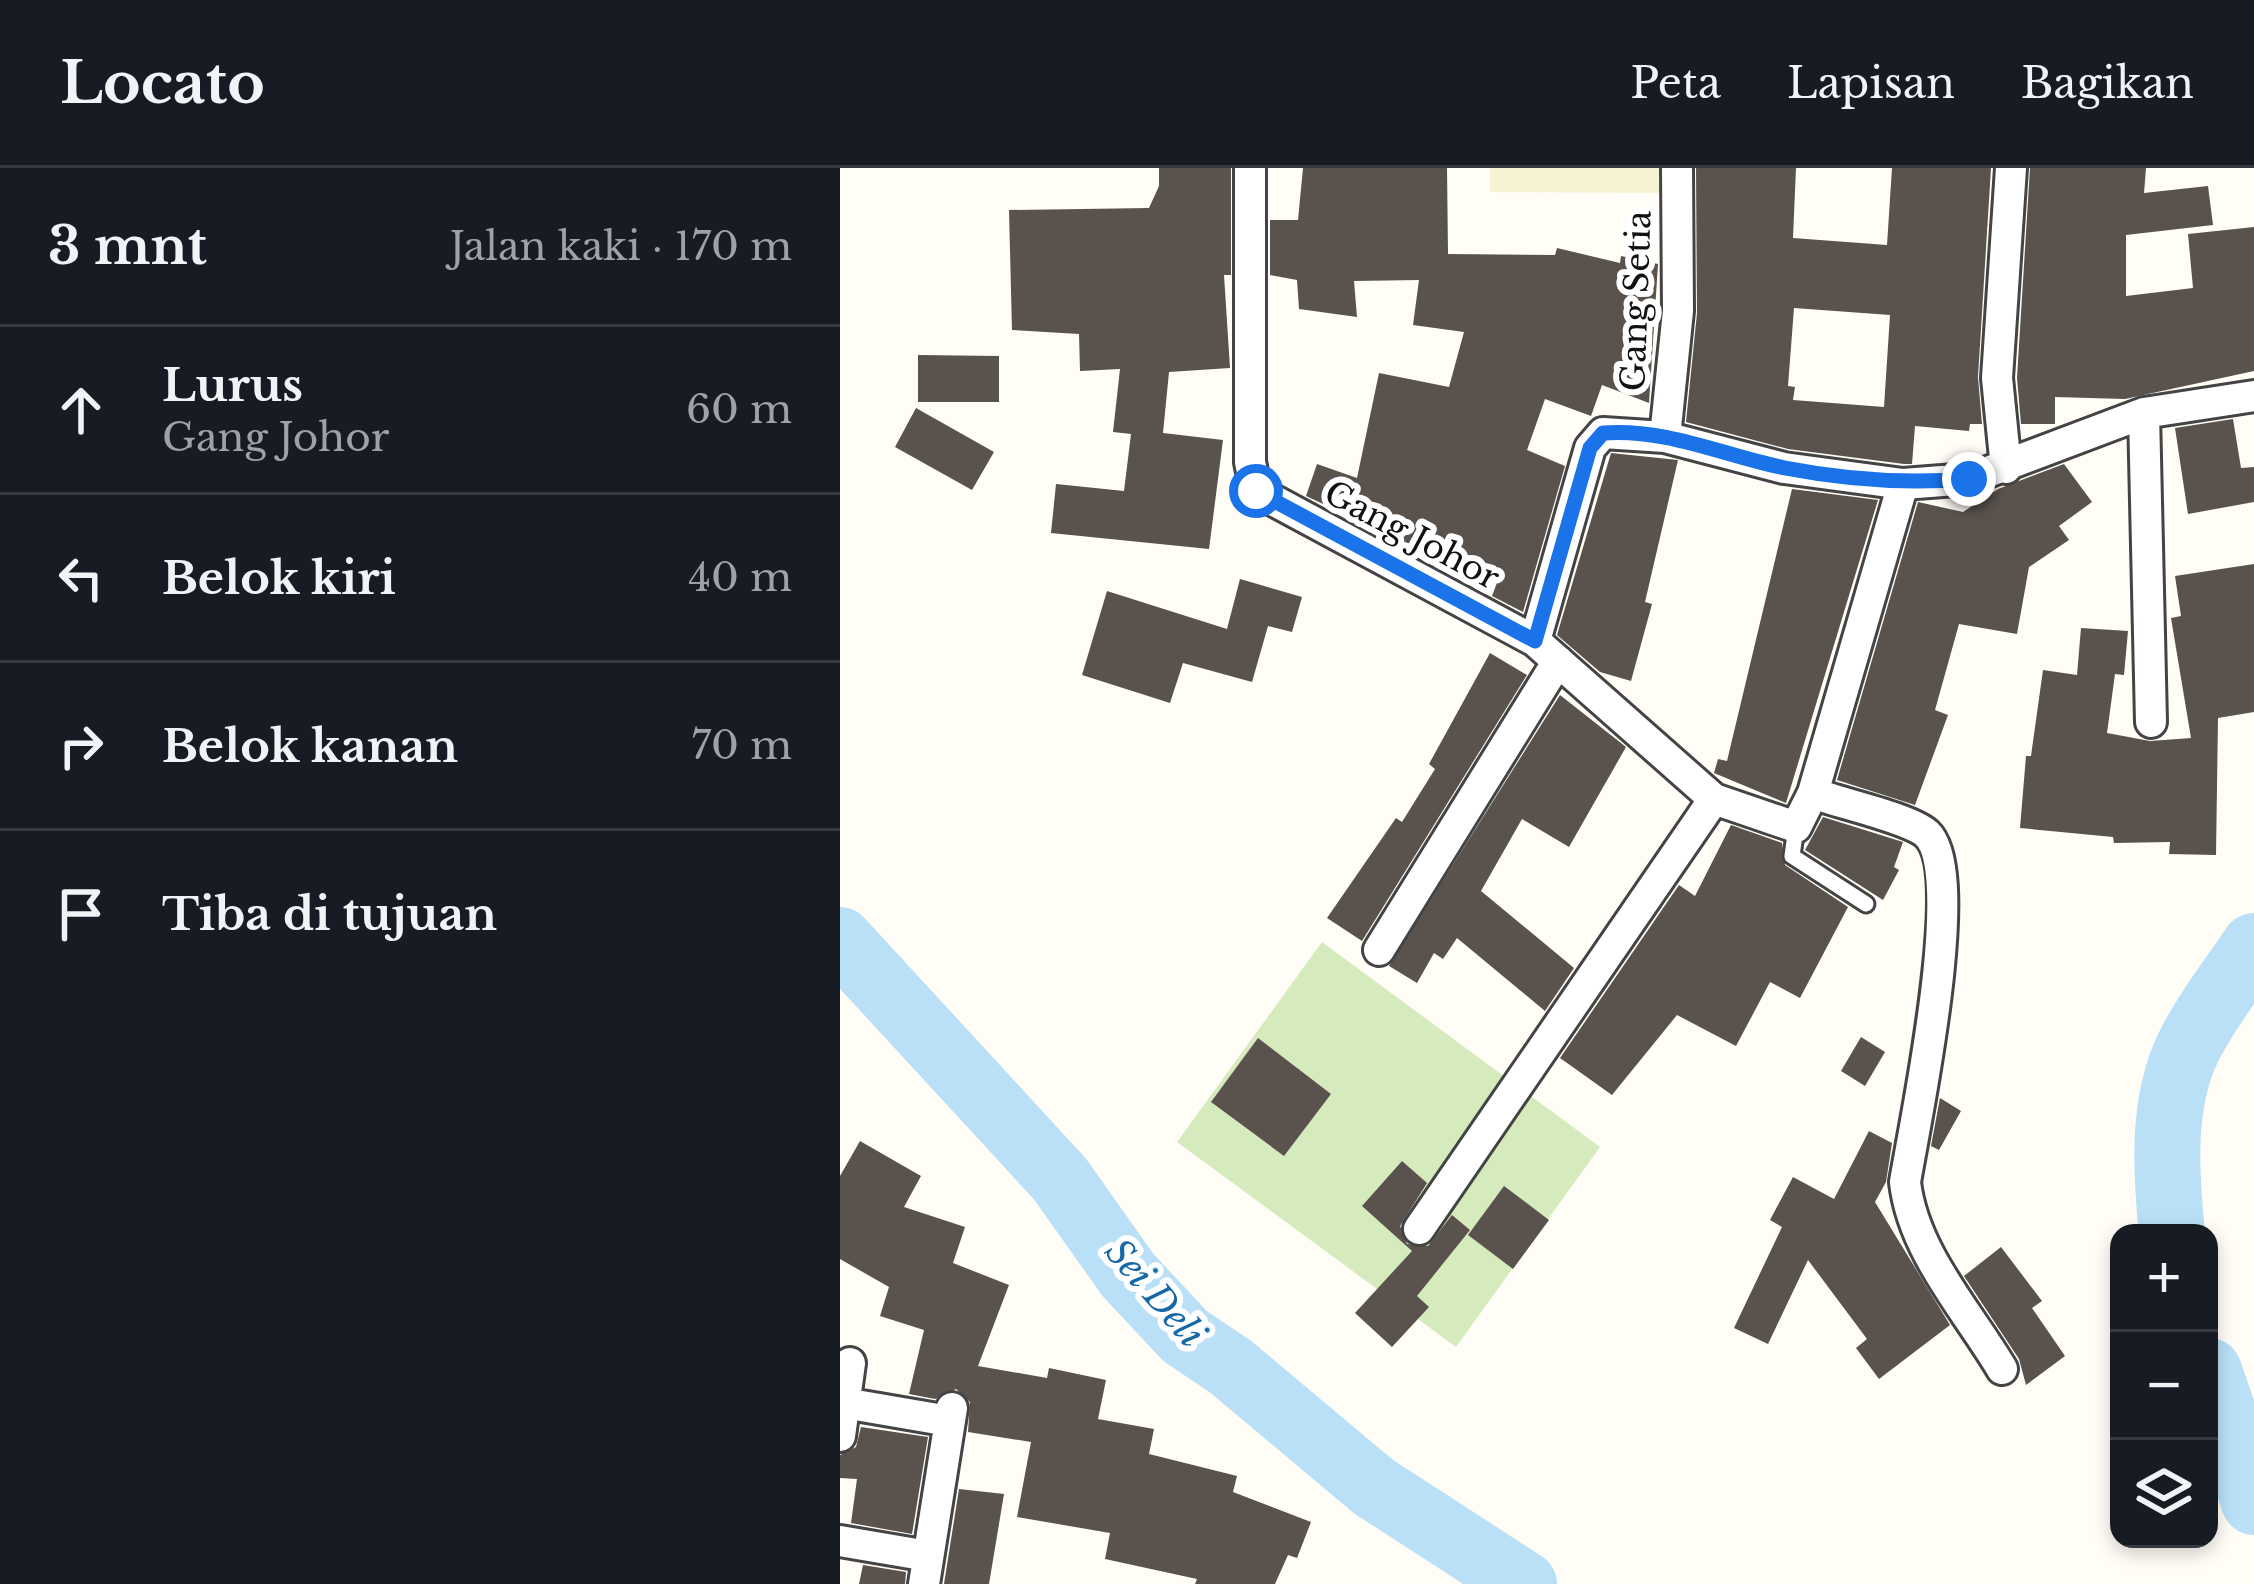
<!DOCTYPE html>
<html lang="id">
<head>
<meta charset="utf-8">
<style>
  body { margin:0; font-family:"Libre Baskerville",serif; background:#20242c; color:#f1f3f6 }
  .controls { position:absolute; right:36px; bottom:36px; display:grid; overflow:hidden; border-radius:24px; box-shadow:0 6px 18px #0003 }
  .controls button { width:108px; height:108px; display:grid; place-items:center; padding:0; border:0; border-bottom:3px solid #363941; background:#171b24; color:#f1f3f6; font:60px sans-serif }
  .stop { position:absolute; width:36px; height:36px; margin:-27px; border:9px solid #1a73e8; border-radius:50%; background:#fff }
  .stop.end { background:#1a73e8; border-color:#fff; box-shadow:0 3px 12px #0008 }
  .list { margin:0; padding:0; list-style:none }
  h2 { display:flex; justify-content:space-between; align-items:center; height:156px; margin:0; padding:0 48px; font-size:51px }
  h2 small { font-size:39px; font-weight:400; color:#9ea1a6 }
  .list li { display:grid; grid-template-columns:78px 1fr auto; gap:36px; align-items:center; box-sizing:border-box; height:168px; padding:0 48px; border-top:3px solid #363941 }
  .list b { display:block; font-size:45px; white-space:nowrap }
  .list p { margin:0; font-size:39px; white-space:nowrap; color:#9ea1a6 }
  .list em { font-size:39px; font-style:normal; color:#9ea1a6 }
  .icon { flex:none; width:66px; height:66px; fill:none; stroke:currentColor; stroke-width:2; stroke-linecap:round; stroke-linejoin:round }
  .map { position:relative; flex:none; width:1414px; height:1416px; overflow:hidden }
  header { display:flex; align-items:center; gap:72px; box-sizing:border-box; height:168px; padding:0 60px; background:#171b24; border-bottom:3px solid #363941 }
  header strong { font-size:57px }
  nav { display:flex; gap:66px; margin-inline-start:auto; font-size:42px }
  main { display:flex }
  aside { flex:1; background:#171b24 }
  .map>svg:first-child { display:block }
</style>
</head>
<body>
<header>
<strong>Locato</strong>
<nav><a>Peta</a><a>Lapisan</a><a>Bagikan</a></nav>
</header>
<main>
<aside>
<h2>3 mnt<small>Jalan kaki · 170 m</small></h2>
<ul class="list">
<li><svg class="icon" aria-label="ahead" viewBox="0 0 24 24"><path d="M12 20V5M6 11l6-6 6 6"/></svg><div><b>Lurus</b><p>Gang Johor</p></div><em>60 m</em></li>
<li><svg class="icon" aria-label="left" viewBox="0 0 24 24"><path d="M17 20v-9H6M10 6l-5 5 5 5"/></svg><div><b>Belok kiri</b></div><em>40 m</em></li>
<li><svg class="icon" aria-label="right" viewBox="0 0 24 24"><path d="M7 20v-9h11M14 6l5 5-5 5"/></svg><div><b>Belok kanan</b></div><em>70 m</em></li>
<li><svg class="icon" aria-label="arrive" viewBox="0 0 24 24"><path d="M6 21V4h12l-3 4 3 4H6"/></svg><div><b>Tiba di tujuan</b></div></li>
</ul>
</aside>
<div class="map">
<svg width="1414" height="1416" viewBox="0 0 1414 1416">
  <rect width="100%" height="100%" fill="#fffdf5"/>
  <path fill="#f6f3d4" d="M650,0H832V25L650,24Z"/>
  <path fill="#d5ebbd" d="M482,774L760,979L616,1179L337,974Z"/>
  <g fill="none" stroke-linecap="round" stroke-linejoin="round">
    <path stroke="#b9e0f7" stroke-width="66" d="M0,772L220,1011L288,1107L345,1168L391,1199L534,1319L684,1416
      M1332,1065C1326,1006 1321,936 1348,880C1365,845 1392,811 1414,778
      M1369,1203L1414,1334"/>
  </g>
  <path fill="#5a524d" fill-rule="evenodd" d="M319,0H391V107H384L390,200L329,204L323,265L383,272L369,381L211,365L216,316L284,323L291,266L273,264L280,201L240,203L239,166L172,162L169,42L309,40L319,18Z
    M463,0H607L608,86L715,87L717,80L780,95L781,88L818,96L809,235L762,217L751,248L705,231L687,282L725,298L683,444L652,428L661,404L629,393L631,388L547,371L541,363L466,328L477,296L517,310L539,205L609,219L624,164L573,157L579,112L514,113L517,149L459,141L457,112L430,107V52H458Z
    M856,0H956L953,70L1047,77L1052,0H1151L1138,209L1142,256H1130L1129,263L1075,258L1072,296H1064L948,281L846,254L857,145ZM954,140L1050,147L1044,239L953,232L955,219L948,218Z
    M1190,0H1306L1304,25L1368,18L1373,57L1286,67V128L1353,120L1348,66L1414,59V203L1285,231L1215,229V256H1181L1177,210Z
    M78,187L159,188V234H78Z
    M76,240L154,284L132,322L55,279Z
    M1393,251L1401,300L1414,299V334L1348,346L1335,260Z
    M771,285L838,292L805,434L812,436L791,513L760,504L717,467Z
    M1224,296L1252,334L1219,358L1229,372L1189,399L1177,466L1119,456L1095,542L1108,547L1075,637L997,612L1078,334L1123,344L1158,321Z
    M952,321L1038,332L946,635L874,605L878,591L887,593Z
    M1414,396V544L1378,550L1376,687L1329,686L1330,674L1274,675L1273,669L1180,660L1186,588H1191L1203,502L1237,507L1241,460L1288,463L1284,507L1275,506L1267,565L1310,573L1351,570L1331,450L1341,448L1335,408Z
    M400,411L462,429L452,464L428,458L412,514L343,495L330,535L242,507L267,423L387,461Z
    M650,485L687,507L522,773L487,750L556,650L562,654L595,601L589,596Z
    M720,527L786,579L729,679L682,651L641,723L734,800L705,843L617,770L603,791L594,785L577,815L549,798Z
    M983,649L1063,674L1054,699L1059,702L1043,732L965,682Z
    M891,657L942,675L945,697L1008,739L960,830L930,814L896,878L837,847L772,927L720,890L839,717L855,728Z
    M1021,869L1045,884L1025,918L1001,903Z
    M418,870L491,926L444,988L371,934Z
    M1100,930L1121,943L1099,982L1091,978Z
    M1029,963L1052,975L1046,1014L1035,1034L1110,1157L1039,1211L1016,1180L1027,1171L968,1092L928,1176L894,1160L942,1059L930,1052L953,1009L994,1031Z
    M20,973L81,1008L64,1039L125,1059L113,1095L169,1117L138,1198L207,1210L209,1200L266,1212L258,1251L314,1261L309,1286L397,1308L393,1324L471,1354L457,1390L448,1387L435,1416H355L357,1411L265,1391L270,1365L177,1349L191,1274L128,1264L130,1234L116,1221L95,1231L69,1226L84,1162L40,1148L49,1119L0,1091V1008Z
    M562,993L587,1015L560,1058L567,1076L588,1078L612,1047L630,1062L577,1128L589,1139L552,1179L515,1145L572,1083L522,1038Z
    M664,1018L709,1052L673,1101L628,1067Z
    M1161,1079L1202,1133L1192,1140L1225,1188L1186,1217L1179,1191L1124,1108Z
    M21,1259L88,1269L72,1366L11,1355L17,1311L0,1310V1287L16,1279Z
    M119,1321L164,1326L149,1416H104Z
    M23,1397L66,1404L65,1416H19Z"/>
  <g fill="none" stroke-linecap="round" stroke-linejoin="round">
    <g stroke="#444" stroke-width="21">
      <path id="lane" d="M956,659L952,688L1026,736"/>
    </g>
    <g stroke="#444" stroke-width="36">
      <path id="street" d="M410,0V294L416,323L695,473L874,631L956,659L973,625L1063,316
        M1304,245L1311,554
        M825,269L838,143L837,0
        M1166,300L1157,210L1171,0
        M695,473L750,280L763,265L825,269L944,300L1063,316L1129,311L1304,245L1414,228
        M973,625C998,635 1070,650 1087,666C1128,706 1075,954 1065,1014C1073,1084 1127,1142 1162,1201
        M539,782L718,493
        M579,1061L874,631
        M4,1235L109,1253
        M0,1268L10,1195
        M0,1373L88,1388
        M84,1416L112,1240"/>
    </g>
    <use href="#lane" stroke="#fff" stroke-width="15"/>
    <use href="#street" stroke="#fff" stroke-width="30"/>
  </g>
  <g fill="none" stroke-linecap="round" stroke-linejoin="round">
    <path stroke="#1a73e8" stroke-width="15" d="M416,323L695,473L750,280L763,265C826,260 885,288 945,300C1007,312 1067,316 1129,311"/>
  </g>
  <g text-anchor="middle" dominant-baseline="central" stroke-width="12" stroke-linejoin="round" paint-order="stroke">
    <g font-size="33" fill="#111" stroke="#fff">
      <text transform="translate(796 133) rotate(-88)">Gang Setia</text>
      <text transform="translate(572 367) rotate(28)">Gang Johor</text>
    </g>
    <g font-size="36" font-style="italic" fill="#1768a6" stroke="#fff">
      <text transform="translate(315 1125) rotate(49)">Sei Deli</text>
    </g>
  </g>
</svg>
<div class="controls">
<button>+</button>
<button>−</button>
<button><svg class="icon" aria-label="layers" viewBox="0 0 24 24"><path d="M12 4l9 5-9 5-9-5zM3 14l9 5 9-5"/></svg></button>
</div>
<div class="stop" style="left:416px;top:323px"></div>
<div class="stop end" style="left:1129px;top:311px"></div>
</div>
</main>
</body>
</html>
